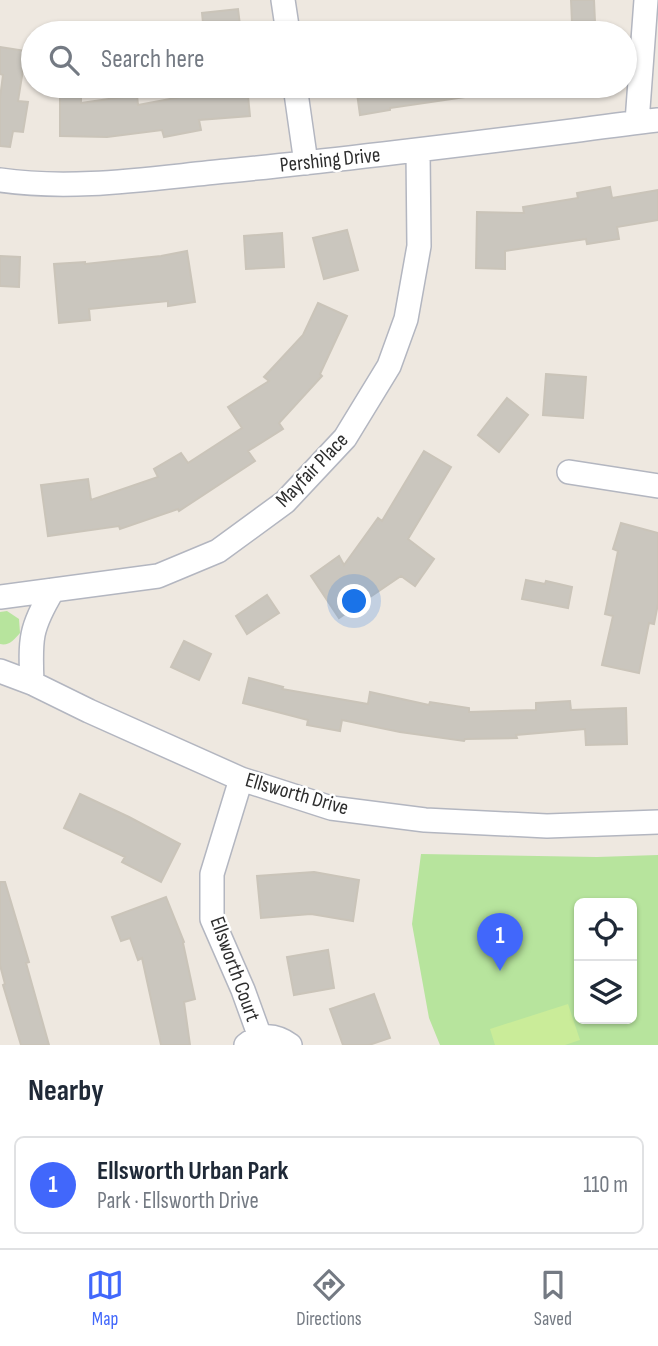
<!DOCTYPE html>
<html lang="en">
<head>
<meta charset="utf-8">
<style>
  body { margin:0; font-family:"Sofia Sans Condensed",sans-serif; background:#f2f2f3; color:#1f2937 }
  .controls { position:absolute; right:21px; bottom:21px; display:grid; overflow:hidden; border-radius:10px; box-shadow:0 2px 5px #0004 }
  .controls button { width:63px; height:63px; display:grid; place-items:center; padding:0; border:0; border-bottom:2px solid #e0e1e3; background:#fff; color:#1f2937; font:35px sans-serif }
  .you { position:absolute; left:355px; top:602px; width:24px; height:24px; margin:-18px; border:5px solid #fff; border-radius:50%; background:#1a73e8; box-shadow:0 0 0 10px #1a73e833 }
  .badge { display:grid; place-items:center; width:46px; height:46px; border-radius:50%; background:#4167fb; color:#fff; font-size:23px; font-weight:700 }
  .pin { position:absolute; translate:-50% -58px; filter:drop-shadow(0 2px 4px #0008) }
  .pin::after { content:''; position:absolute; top:37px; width:24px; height:21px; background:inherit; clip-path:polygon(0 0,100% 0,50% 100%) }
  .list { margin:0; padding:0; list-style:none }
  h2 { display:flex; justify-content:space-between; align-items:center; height:91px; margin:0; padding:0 28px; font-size:30px }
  h2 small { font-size:23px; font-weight:400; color:#747a83 }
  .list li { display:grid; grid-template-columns:46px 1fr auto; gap:21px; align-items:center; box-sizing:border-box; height:98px; margin:0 14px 14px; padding:0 14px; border:2px solid #e0e1e3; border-radius:10px }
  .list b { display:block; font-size:26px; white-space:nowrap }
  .list p { margin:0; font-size:23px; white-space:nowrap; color:#747a83 }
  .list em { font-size:23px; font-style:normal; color:#747a83 }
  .icon { flex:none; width:38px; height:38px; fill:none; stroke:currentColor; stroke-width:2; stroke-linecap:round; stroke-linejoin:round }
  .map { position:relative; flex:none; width:658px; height:1045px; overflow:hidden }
  .search { position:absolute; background:#fff; box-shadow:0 2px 5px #0004; left:21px; right:21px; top:21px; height:77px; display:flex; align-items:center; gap:18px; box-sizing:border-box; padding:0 24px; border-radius:38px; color:#747a83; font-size:26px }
  .sheet { height:203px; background:#fff }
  nav { display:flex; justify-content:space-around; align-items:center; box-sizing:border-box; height:98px; border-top:2px solid #e0e1e3; background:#fff; font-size:19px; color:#747a83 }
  nav a { display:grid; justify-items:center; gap:4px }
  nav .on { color:#4167fb }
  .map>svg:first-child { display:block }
</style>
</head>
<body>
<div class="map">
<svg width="658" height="1045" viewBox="0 0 658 1045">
  <rect width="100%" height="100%" fill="#eee8e0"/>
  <path fill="#b7e49d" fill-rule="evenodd" d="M7,611L19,619L20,633C14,640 9,646 0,644V612Z
    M421,854L597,857L658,855V1045H440L429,1018L412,924ZM579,903H632V1019H579Z"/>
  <path fill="#caec99" d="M568,1004L580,1040L565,1045H495L490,1029Z"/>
  <path fill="#cac6be" stroke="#cac4b9" stroke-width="2" d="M571,0H594L595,22L572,23Z
    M238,9L241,33H204L202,13Z
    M0,47L26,51L18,101L28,102L23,132L13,131L10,147L0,146V98L3,75L0,74Z
    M217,86H247L250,116L199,120L201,130L164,137L162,130L107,137L60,136V93H81V103L137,95L138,105L218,90Z
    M356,86H466V97L390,108V110L360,115Z
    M610,187L612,198L658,190V220L617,227L619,239L587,244L586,239L505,251V269L476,268L477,212L524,213L523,207L578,198L577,193Z
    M347,230L358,270L324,279L313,238Z
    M282,233L284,267L246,269L244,236Z
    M187,251L195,302L168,306V301L89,309L90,320L59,323L54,264L85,262V264L161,256Z
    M0,256L20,257L19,287L0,286Z
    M318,303L347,316L320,374L322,376L279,423L283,429L248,451L255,461L179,511L178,509L120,529L119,526L48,536L41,485L88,479L91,500L158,477L154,469L181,453L188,463L242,428L228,407L269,381L264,377L303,335Z
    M546,374L586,377L583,418L543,415Z
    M507,398L528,415L499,452L478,435Z
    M424,451L451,467L408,539L434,559L415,586L401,576L339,618L311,576L339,556L344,565L378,518L382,521Z
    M621,523L658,533V604L654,624L649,623L639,673L602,665L613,616L605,614L618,551L613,549Z
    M526,580L545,584L546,581L572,587L568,608L522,599Z
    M267,595L279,613L247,634L236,616Z
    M184,641L211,654L199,680L171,667Z
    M249,678L283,687L282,689L368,704L370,692L429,705L430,702L469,708V712L536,710V703L570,701L571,710L626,708L627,744L586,745L585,729L516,735L517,738L465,739L464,741L400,732L342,720L340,731L307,725L308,720L243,703Z
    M80,794L129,817L180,844L161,882L122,862L125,857L64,828Z
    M314,872L359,880L353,921L311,914L261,918L257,876Z
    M0,882H5L29,962L26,963L49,1045H21L3,985L5,984L0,965Z
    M166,897L184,942L183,943L195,999L184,1002L190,1045H161L142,958L138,960L130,938L121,941L112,917Z
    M328,950L334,988L294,995L287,957Z
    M374,994L390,1038L369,1045H343L330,1009Z"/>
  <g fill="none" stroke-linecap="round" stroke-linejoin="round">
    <g stroke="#b3b6c0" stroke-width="26">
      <path id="minor" d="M283,0L288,33
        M295,86L306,163
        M637,122L646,0
        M0,180C75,191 152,178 227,171C371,157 514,138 658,120
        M569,472L658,486
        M0,597L158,576L218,551L285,502L345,438L389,366L406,319L419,246L418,151
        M0,671L32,683L89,711L241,779L331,808L425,820L547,826L658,822
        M32,683C30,639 30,628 53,590
        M241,779L212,874V919L243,990L260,1037
        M246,1045C260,1033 276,1035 290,1045"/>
    </g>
    <use href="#minor" stroke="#fff" stroke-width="23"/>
  </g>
  <g text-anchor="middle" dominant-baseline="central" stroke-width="5" stroke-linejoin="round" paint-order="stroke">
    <g font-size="21" fill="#2d2d2d" stroke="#fff">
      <text transform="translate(330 160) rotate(-6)">Pershing Drive</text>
      <text transform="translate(312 470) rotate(-46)">Mayfair Place</text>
      <text transform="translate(297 794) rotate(16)">Ellsworth Drive</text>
      <text transform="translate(235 969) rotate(70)">Ellsworth Court</text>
    </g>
  </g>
</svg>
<div class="controls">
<button><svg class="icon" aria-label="locate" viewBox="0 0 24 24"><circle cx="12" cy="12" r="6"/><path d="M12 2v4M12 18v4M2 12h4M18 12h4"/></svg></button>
<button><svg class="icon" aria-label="layers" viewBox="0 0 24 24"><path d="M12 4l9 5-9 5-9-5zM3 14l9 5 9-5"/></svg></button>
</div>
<div class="you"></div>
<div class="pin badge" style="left:500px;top:971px">1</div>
<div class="search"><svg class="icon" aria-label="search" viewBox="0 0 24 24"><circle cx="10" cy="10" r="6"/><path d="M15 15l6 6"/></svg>Search here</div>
</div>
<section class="sheet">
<h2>Nearby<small></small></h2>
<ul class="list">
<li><span class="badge">1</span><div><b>Ellsworth Urban Park</b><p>Park · Ellsworth Drive</p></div><em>110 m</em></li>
</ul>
</section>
<nav>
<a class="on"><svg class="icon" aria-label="map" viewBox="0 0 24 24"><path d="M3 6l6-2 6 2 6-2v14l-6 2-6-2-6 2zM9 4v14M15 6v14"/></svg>Map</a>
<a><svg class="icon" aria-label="directions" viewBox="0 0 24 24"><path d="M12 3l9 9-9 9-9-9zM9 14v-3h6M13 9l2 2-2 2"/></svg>Directions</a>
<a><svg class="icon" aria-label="saved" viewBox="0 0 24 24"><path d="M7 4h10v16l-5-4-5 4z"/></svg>Saved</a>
</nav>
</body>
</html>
